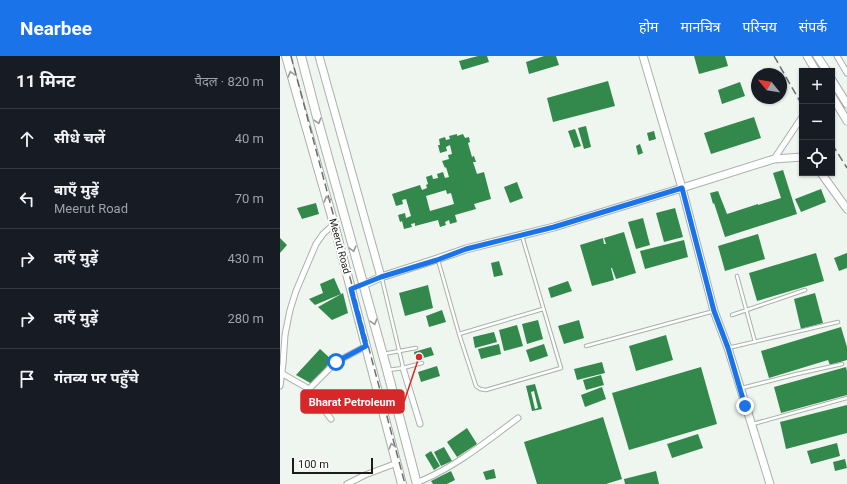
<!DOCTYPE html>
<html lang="hi">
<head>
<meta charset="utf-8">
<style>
  body { margin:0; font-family:Roboto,"Noto Sans Devanagari",sans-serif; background:#20242c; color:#f1f3f6 }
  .controls { position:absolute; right:12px; top:12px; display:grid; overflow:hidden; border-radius:0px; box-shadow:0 1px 3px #0004 }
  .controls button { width:36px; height:36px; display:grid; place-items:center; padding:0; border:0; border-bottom:1px solid #363941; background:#171b24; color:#f1f3f6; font:20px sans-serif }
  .compass { position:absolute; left:471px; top:12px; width:36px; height:36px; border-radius:50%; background:#171b24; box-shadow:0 1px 3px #0004; rotate:300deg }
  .scale { position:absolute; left:12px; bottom:10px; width:81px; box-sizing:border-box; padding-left:4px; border:2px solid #1b1d1b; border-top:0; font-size:11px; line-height:14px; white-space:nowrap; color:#1b1d1b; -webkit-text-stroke:3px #fff; paint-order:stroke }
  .stop { position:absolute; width:12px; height:12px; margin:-9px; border:3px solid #1a73e8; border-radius:50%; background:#fff }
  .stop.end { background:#1a73e8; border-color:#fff; box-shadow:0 1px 4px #0008 }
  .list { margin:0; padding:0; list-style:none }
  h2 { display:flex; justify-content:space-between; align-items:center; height:52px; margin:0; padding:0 16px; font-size:17px }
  h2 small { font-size:13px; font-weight:400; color:#9ea1a6 }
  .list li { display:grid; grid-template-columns:26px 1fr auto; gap:12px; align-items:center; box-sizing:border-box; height:60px; padding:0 16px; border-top:1px solid #363941 }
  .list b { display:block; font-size:15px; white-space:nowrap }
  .list p { margin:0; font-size:13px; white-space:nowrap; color:#9ea1a6 }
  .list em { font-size:13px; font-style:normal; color:#9ea1a6 }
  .icon { flex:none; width:22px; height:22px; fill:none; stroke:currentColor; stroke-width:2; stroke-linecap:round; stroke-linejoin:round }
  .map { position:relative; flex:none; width:567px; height:428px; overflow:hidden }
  header { display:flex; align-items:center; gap:24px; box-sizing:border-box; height:56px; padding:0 20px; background:#1a73e8; color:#fff }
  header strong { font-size:19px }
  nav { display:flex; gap:22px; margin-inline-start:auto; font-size:14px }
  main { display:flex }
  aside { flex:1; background:#171b24 }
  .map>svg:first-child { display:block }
</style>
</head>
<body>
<header>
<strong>Nearbee</strong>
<nav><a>होम</a><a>मानचित्र</a><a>परिचय</a><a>संपर्क</a></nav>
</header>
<main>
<aside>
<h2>11 मिनट<small>पैदल · 820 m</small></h2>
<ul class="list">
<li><svg class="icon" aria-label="ahead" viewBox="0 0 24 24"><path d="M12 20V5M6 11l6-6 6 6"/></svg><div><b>सीधे चलें</b></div><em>40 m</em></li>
<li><svg class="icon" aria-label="left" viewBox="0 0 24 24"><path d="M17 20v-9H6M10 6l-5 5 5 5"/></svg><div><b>बाएँ मुड़ें</b><p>Meerut Road</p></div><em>70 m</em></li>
<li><svg class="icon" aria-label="right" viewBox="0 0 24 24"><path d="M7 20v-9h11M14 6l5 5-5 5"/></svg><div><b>दाएँ मुड़ें</b></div><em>430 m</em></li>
<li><svg class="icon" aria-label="right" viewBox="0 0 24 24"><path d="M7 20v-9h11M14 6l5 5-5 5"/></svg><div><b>दाएँ मुड़ें</b></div><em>280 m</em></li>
<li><svg class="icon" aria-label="arrive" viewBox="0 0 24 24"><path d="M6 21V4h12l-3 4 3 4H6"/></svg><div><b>गंतव्य पर पहुँचे</b></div></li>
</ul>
</aside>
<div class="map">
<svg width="567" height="428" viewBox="0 0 567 428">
  <rect width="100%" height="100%" fill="#eff6f0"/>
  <path fill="#32894b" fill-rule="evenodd" d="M198,0H207L209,6L182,14L179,5Z
    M264,0H276L279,9L249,18L246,6Z
    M414,0H445L448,10L419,18Z
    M328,25L335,50L273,66L267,42Z
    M460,26L465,40L442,48L438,34Z
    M474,61L481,82L431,98L424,77Z
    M306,70L311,91L304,93L298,72Z
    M295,73L301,90L294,92L288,75Z
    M374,75L376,83L369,85L367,77Z
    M177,78V80L183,78L185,82L189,81L190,86L188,87L192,101L194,100L196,106H193L197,118L204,116L211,143L194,148L196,153L175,159L177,166L170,168L169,164L165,166L166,169L160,171L158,164L135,170V167L131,168L132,171L124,173L122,165L120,166L118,159L125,157L126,162L131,160L126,143L122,144L123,148L116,150L112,138L140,129L142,134L147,132L146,129L148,128L146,121L152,119L153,123L158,122L157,118L163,116L165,122L169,121L166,111L165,112L162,105L169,103L168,99L172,98L170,89L166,91L167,95L160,97L158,89H160L159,83L165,81L166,84L170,83L169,80ZM166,134L167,138L171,137L174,148L150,155L146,140Z
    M360,88L363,97L358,99L356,90Z
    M503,114L517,158L445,181L434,147L433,148L430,137L438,135L447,158L478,148V149L501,142L493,117Z
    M237,126L243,142L230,147L224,131Z
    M541,133L546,146L521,156L515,143Z
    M36,147L39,158L22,163L17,152Z
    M395,152L403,181L384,186L376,157Z
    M363,162L370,189L356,193L348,166Z
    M344,176L356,217L336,223L332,212H331L334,224L312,230L300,189L323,182L324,188H326L324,182Z
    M478,178L485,203L445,215L438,190Z
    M0,182L7,189L0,197Z
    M404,184L408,201L365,213L360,195Z
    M536,197L544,225L477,245L469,217Z
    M567,197V212L559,215L554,202Z
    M219,205L223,219L214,221L211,207Z
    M54,222L61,238L35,249L29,243L43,237L40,228Z
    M288,225L292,235L271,242L268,232Z
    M148,229L153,252L125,260L119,237Z
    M63,237L68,257L52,264L38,251Z
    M535,237L543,267L521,273L514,243Z
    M162,254L166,266L149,271L146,260Z
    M258,264L263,283L247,288L242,268Z
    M299,264L304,282L284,288L278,270Z
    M237,269L243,290L224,295L219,274Z
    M561,271L567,291V304L550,309L548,304L489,322L481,295Z
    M214,276L217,286L195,292L193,281Z
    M386,279L393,304L356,315L349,290Z
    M219,288L221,298L201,303L198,293Z
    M264,288L268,300L250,306L246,294Z
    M151,291L154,299L136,304L134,296Z
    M40,293L52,304L32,328L16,319Z
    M322,306L325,317L297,324L294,313Z
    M157,310L160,320L141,326L138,316Z
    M421,311L437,368L349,394L332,337Z
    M566,311L567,315V339L501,357L494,331Z
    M321,319L324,329L306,334L303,324Z
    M255,328L262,353L252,355L246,330ZM254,335L258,352L255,353L251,336Z
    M322,331L326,343L305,351L301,339Z
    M567,349V377L506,393L500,366Z
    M323,361L342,423L326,428H257L244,386Z
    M187,372L197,388L177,401L167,386Z
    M418,378L423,392L392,402L387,388Z
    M557,387L560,400L531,408L527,395Z
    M164,391L172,405L161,410L154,396Z
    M151,395L160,410L154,414L145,399Z
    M565,403L567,412L555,415L553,406Z
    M214,413L216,422L206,424L203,416Z
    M171,415L175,424L167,428H153L151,425Z
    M376,415L379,428H345L344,423Z"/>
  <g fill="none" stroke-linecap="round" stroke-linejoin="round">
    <g stroke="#aab0ab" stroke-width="4.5">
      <path id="lane" d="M158,204L179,278L196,330L200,333L206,334L281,312L242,180
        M457,220L475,286
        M102,223L123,311
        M452,259L525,234
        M179,278L263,253
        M306,290L434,255
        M448,292L558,266
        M103,298L136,292
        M108,314L123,312L142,307
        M462,332L517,318L562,308
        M473,368L567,342"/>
    </g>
    <g stroke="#aab0ab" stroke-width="7">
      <path id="street" d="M557,0L567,17
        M494,103L522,61
        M123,312L140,368
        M1,317L29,333L51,363
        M0,330L3,308L5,279L10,254L16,235L36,188L43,178L54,168
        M29,333L56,306L86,290
        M136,427C174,412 206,386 238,362
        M67,428L85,419L117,407"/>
    </g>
    <g stroke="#aab0ab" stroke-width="9">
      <path id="secondary" d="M39,0L101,221
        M363,0L402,132L434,255L448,292L490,428
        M527,0L536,15
        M537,0L547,15
        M552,24L567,48
        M552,40L567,65
        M541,117L567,153
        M83,229L101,221L157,203L186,193L274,171L402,132L494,103L522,101"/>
    </g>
    <g stroke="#aab0ab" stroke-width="10">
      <path id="primary" d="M6,0L54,168L122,428
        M21,0L38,65L106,310L137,428"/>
    </g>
    <use href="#lane" stroke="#fff" stroke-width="2.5"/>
    <use href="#street" stroke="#fff" stroke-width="5"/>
    <use href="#secondary" stroke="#fff" stroke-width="7"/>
    <use href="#primary" stroke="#fff" stroke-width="8"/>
    <path stroke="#6b6f6c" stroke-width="1.5" stroke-dasharray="8 4" stroke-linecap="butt" d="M11,0L125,428
      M494,0L522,49
      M552,88L567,112"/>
  </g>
  <defs><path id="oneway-chevron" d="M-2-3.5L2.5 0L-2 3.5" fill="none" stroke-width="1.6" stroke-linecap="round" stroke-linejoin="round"/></defs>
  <g stroke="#989998">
    <use href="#oneway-chevron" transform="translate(11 18) rotate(-106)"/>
    <use href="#oneway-chevron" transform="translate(38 65) rotate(74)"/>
    <use href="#oneway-chevron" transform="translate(47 143) rotate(-106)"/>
    <use href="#oneway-chevron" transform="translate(73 193) rotate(75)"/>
    <use href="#oneway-chevron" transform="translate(94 266) rotate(74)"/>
    <use href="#oneway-chevron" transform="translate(112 390) rotate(-105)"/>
  </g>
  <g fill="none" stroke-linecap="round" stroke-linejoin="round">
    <path stroke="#1a73e8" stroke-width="5" d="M56,306L86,290L71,233L101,221L157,204L186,193L274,171L402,132L434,255L448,292L465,350"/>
  </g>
  <g text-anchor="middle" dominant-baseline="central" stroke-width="3.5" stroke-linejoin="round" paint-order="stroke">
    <g font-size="10" fill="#1b1d1b" stroke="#fff">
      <text transform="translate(60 190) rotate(75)">Meerut Road</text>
    </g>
  </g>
  <path fill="none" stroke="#d62828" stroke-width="1.5" d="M139 301L124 346"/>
  <circle fill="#d62828" stroke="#fff" stroke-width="1.5" cx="139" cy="301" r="4"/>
  <rect fill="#d62828" stroke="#d62828" stroke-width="1.5" x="21" y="334" width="103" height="23" rx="4"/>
  <g font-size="11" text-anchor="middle" font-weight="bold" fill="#fff">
    <text x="72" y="350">Bharat Petroleum</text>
  </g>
</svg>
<div class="controls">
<button>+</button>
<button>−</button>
<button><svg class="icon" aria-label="locate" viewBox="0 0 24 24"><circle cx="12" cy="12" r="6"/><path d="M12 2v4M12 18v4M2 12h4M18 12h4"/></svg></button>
</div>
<svg class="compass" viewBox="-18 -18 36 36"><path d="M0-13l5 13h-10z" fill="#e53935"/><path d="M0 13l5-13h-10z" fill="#9ea1a6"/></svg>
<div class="scale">100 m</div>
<div class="stop" style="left:56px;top:306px"></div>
<div class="stop end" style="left:465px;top:350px"></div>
</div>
</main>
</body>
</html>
